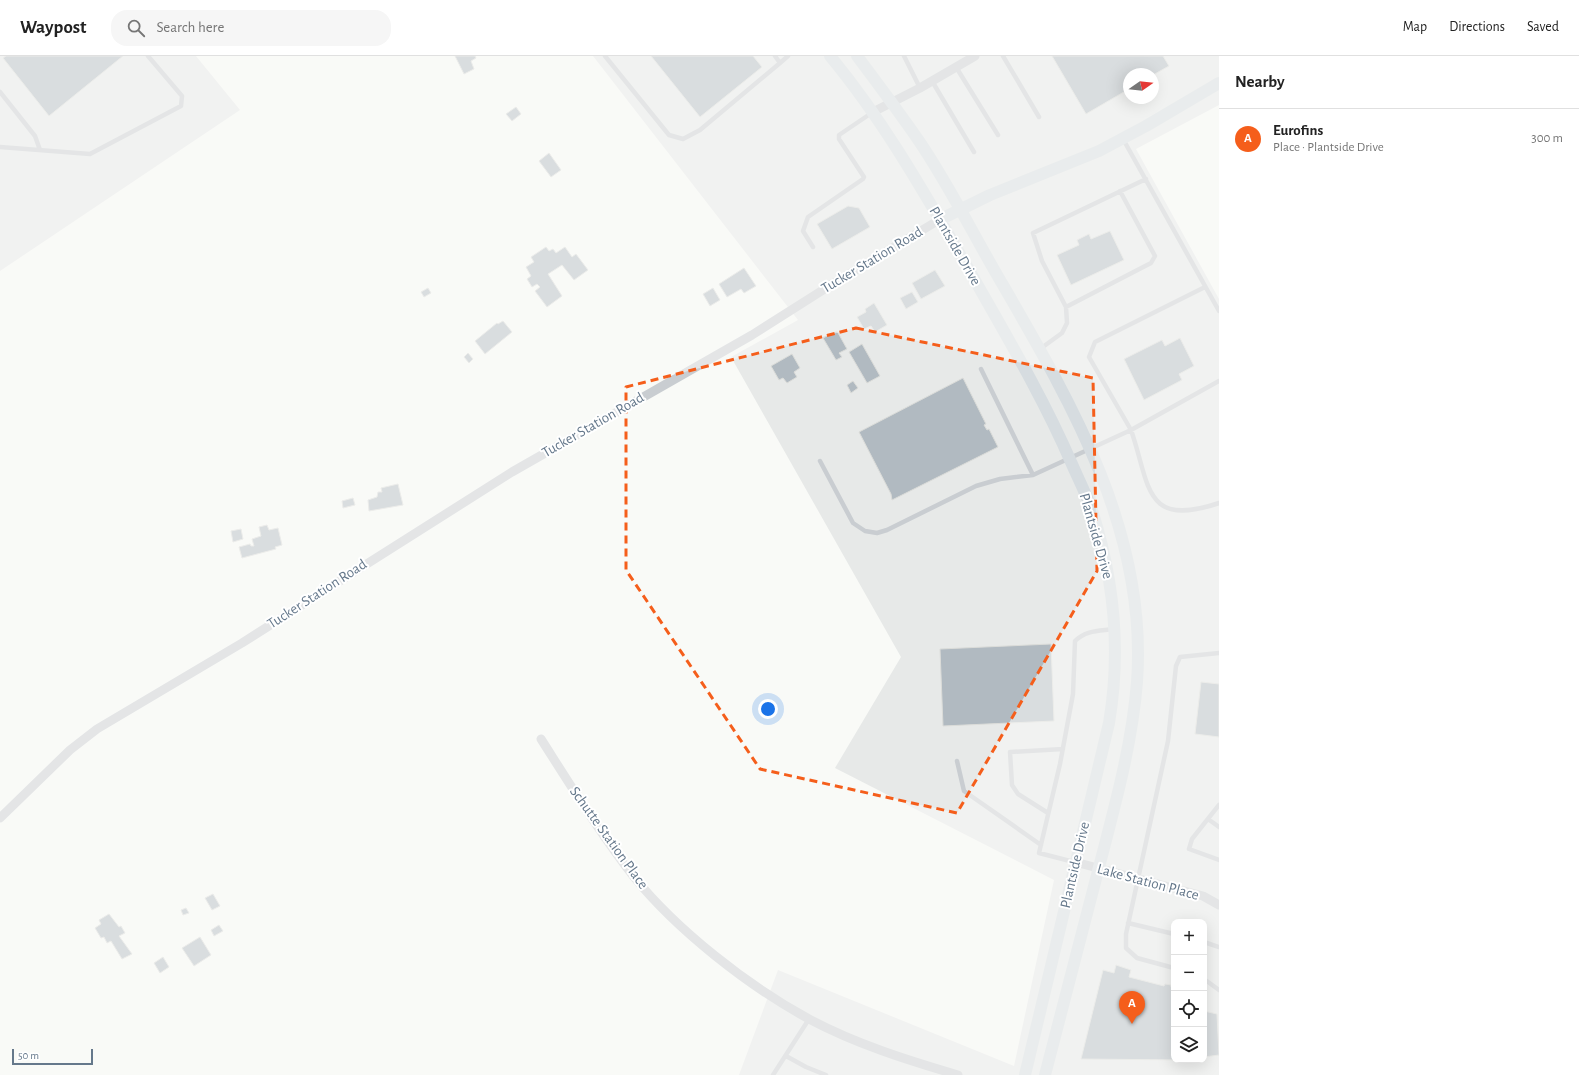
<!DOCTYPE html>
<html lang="en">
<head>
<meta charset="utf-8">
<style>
  body { margin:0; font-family:"Alegreya Sans",sans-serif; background:#f6f6f6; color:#222 }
  .controls { position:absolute; right:12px; bottom:12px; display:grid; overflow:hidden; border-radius:8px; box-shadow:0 4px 16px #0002 }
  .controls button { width:36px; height:36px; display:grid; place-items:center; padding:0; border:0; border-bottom:1px solid #e0e0e0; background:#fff; color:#222; font:20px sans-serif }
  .compass { position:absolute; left:1123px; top:12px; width:36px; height:36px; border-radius:50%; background:#fff; box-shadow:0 4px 16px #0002; rotate:76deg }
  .scale { position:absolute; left:12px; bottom:10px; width:81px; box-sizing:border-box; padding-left:4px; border:2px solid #65788b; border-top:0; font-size:11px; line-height:14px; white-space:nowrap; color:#65788b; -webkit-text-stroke:3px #fff; paint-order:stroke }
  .you { position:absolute; left:768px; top:653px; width:14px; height:14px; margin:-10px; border:3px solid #fff; border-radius:50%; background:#1a73e8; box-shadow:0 0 0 6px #1a73e833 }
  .badge { display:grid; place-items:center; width:26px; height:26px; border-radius:50%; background:#f55e1b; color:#fff; font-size:13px; font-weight:700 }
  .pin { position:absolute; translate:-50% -33px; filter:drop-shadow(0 1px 2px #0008) }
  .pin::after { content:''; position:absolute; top:21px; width:14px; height:12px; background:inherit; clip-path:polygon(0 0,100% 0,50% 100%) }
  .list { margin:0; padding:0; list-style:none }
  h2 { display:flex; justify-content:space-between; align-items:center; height:52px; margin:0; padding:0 16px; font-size:17px }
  h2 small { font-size:13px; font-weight:400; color:#767676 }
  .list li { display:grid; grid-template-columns:26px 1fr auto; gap:12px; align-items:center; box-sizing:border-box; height:60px; padding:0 16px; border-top:1px solid #e0e0e0 }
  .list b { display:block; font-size:15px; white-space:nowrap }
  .list p { margin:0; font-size:13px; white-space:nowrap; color:#767676 }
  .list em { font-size:13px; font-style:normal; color:#767676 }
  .icon { flex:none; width:22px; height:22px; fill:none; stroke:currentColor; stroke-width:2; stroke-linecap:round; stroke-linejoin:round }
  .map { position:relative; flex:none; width:1219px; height:1019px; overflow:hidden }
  header { display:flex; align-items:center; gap:24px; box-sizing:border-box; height:56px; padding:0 20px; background:#fff; border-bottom:1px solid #e0e0e0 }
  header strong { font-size:19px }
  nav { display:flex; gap:22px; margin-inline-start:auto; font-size:14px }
  .search { width:280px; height:36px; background:#f6f6f6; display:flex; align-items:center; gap:10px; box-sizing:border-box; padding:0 14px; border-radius:16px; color:#767676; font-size:15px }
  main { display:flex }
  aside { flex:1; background:#fff }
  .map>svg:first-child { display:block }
</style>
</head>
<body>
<header>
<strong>Waypost</strong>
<div class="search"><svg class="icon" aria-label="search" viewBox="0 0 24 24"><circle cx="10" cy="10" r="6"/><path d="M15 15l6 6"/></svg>Search here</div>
<nav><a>Map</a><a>Directions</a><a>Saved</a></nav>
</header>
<main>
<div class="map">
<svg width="1219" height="1019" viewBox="0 0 1219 1019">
  <rect width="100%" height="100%" fill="#f9faf7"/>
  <path fill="#e7e9e8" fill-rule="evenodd" d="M0,0H196L240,54L0,215Z
    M593,0H1219V49L1136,93L1219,243V1019H739L778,914L1014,1010L1054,824L835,712L901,601L731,301L798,264ZM1129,18H1153V42H1129ZM1174,866H1204V1004H1174Z"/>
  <path fill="#b1bac1" stroke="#dbdcd9" d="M6,0H123L49,60L3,2Z
    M455,0H475L476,2L471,5L474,13L464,18Z
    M651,0H753L762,11L700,61Z
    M1052,0H1163L1169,10L1153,19L1129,18V33L1086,58Z
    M516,51L521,58L512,65L506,58Z
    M549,97L561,114L551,121L539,105Z
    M848,150L859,152L870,171L832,193L817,168Z
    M1110,175L1124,204L1071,229L1057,199L1079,189L1077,184L1089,178L1091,183Z
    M546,191L549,195L553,193L556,197L565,191L572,201L576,198L588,214L574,224L562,209L548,218L562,240L547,251L535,235L540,231L537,228L532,231L527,223L531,220L526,211L534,206L531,201Z
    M744,212L756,230L744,237L741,233L727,241L719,228Z
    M935,214L945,230L921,243L912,227Z
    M428,232L431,237L424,241L421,236Z
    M713,232L720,244L710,250L703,238Z
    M912,236L918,246L906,253L900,242Z
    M874,247L887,269L875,276L871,270L864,273L857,261L866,256L865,253Z
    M503,265L512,276L485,298L475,285L497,267L498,268Z
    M837,275L847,293L839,297L842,301L836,304L823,282Z
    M1180,282L1194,310L1179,318L1182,324L1144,344L1124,303L1162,284L1165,290Z
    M862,288L880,320L867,327L849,296Z
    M468,297L473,303L469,307L464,301Z
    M792,298L800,312L794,316L797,321L787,327L783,322L779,324L771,310Z
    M963,322L986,368L984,369L987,374L989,373L998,391L892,444L891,438L859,376Z
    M853,325L858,332L851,337L847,329Z
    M398,428L403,449L369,455L368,444L377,441L378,436H382L381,432Z
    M353,442L355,449L343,452L342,445Z
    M267,469L269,474L278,472L282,489L275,491L276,493L242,502L239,491L250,488L251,490H254L252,483L261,480L259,471Z
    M241,473L243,483L233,486L231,475Z
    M1051,588L1054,665L943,670L940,593Z
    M1201,626L1219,628V681L1195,678Z
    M213,838L220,850L212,854L205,842Z
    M186,852L189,857L183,859L181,854Z
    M109,858L119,871L121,870L125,877L119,880L132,898L122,903L111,885L107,887L104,881L101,882L95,872L101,868L99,864Z
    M219,869L223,875L214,880L211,874Z
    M200,881L211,899L194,910L182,892Z
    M163,901L169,911L160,917L154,907Z
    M1116,909L1131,914L1129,921L1164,930L1165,928L1171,929V931L1174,932V1004H1189L1081,1003L1103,914L1114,917Z
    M1204,955L1217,958L1219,999L1204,1001Z"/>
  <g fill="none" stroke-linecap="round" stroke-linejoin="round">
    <path stroke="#c9cdd1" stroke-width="4.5" d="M605,0L669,79L683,83L700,74L780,7
      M775,0L780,7L788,0
      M904,0L920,32
      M1003,0L1039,61
      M956,11L998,79
      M932,25L974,96
      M0,36L35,80L40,94
      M1123,83L1219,255
      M0,91L90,98L181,50L182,40L148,0
      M1120,135L1155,200L1151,207L1066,251L1042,205L1033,177L1146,123
      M813,191L803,175L808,161L863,123L864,121L839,83V79L873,56
      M1205,231L1095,286L1089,301L1131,374L1219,325
      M1040,293L1062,277L1067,267L1066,251
      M981,313L1033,419
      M820,405L853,467L865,475L877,477L887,474L976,430L1000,423L1033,419L1131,374C1150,428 1143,473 1219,447
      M957,705L964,735L1041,789
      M1219,749L1192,783L1189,793L1219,804
      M1048,757L1018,738L1012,729L1010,696L1063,693
      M1208,763L1219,771
      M1074,806L1039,797L1060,708L1073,638L1075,585C1086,574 1099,575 1113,573
      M1128,867L1174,878
      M1204,886L1219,891
      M1174,912L1137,902L1126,892V878L1168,685L1176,610L1180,601L1219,597
      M1204,923L1219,934
      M786,1000L806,1011L826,1019
      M773,1019L809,963"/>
    <path stroke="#c9cdd1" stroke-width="9" d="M873,56L920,32L975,0
      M541,683C571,730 600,777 634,821C677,874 748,930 809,963C856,988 907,1004 958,1019
      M0,762L70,694L97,673L242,587L512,416L752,279L834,227L939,164
      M1075,806L1203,840L1219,849"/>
    <path stroke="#d6dce0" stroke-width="12" d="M830,0C884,65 926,140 968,212C1004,276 1042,339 1071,406C1078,422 1086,438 1092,454C1114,523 1121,596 1109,667L1025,1019
      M857,0C878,28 899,56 919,85C949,129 973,178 1000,224C1072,348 1148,477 1137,626C1132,690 1114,753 1098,815C1080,883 1063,951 1045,1019
      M939,164L990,139L1099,95L1146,70L1219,27"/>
  </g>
  <path d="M0 0H1219V1019H0ZM856,272L1093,322L1097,515L957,757L760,713L626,514V331Z" fill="#f9faf7" fill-opacity=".55" fill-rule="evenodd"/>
  <path fill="none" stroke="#f55e1b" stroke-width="3" stroke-dasharray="8 5" stroke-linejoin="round" d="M856,272L1093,322L1097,515L957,757L760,713L626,514V331Z"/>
  <g text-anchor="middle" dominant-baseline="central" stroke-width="4" stroke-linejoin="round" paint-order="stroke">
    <g font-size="15" fill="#65788b" stroke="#fff">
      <text transform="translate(955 190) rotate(60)">Plantside Drive</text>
      <text transform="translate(872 204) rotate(-31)">Tucker Station Road</text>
      <text transform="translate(593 369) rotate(-30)">Tucker Station Road</text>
      <text transform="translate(1096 480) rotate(74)">Plantside Drive</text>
      <text transform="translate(317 538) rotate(-33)">Tucker Station Road</text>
      <text transform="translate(609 782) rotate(54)">Schutte Station Place</text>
      <text transform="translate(1075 809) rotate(-77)">Plantside Drive</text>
      <text transform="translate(1148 826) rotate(15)">Lake Station Place</text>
    </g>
  </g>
</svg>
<div class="controls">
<button>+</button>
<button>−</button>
<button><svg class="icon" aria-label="locate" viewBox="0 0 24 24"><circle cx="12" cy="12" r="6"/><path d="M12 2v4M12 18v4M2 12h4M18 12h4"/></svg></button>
<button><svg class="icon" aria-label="layers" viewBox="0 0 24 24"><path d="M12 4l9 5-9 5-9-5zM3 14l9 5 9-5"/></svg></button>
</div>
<svg class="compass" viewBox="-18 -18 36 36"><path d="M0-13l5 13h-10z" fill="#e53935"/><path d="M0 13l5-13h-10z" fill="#767676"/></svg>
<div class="scale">50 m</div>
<div class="you"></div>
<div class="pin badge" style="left:1132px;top:968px">A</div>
</div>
<aside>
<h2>Nearby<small></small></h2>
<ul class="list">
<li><span class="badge">A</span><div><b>Eurofins</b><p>Place · Plantside Drive</p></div><em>300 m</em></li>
</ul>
</aside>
</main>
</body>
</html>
